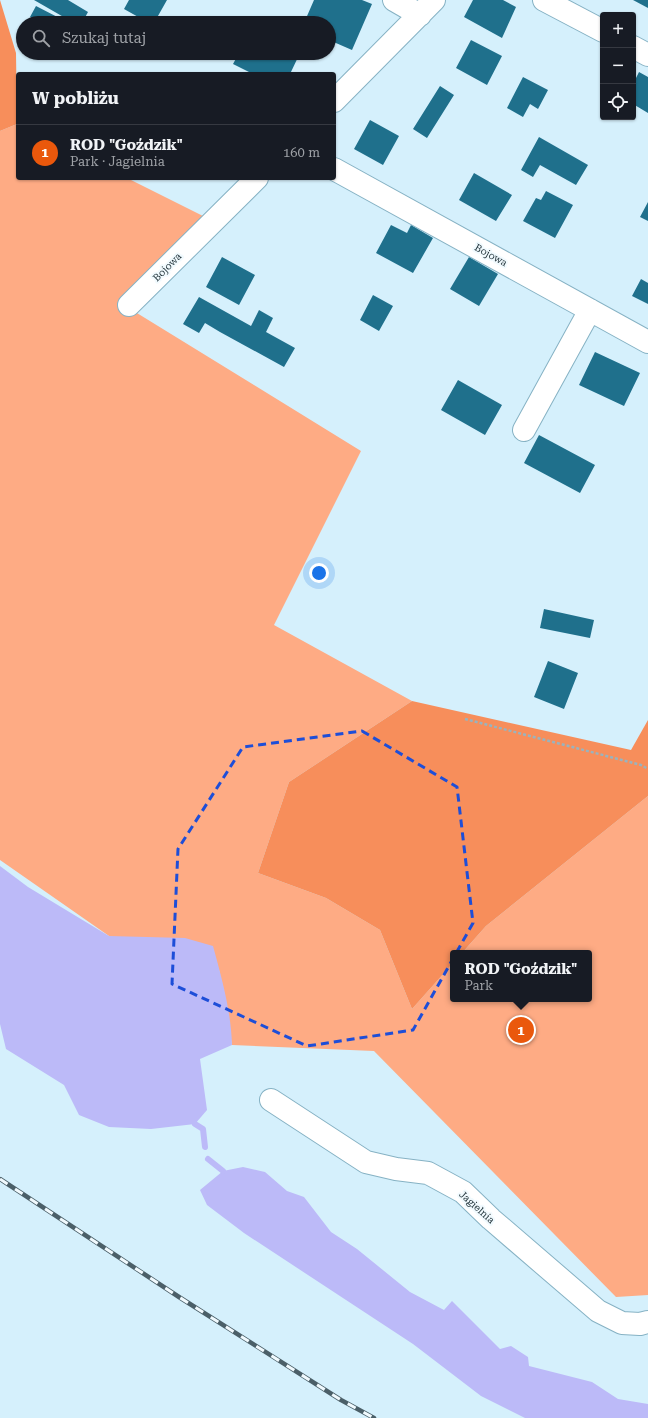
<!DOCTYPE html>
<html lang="pl">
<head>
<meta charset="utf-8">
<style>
  body { margin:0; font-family:"Roboto Serif",serif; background:#20242c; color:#f1f3f6 }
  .controls { position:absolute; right:12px; top:12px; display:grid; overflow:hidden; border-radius:4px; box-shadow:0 1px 3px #0004 }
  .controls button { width:36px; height:36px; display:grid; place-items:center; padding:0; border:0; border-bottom:1px solid #363941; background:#171b24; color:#f1f3f6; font:20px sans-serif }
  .you { position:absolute; left:319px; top:573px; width:14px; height:14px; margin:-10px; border:3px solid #fff; border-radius:50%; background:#1a73e8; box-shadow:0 0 0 6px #1a73e833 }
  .badge { display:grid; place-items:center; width:26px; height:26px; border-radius:50%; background:#ea580c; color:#fff; font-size:13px; font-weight:700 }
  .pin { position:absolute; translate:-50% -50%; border:2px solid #fff; box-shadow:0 1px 4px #0006 }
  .popup { position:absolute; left:450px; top:950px; width:142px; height:52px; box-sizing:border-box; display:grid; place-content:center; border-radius:4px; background:#171b24; filter:drop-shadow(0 1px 3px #0005); font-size:13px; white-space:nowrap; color:#9ea1a6 }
  .popup b { font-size:15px; color:#f1f3f6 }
  .popup::after { content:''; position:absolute; left:50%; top:100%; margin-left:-8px; border:8px solid transparent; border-top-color:#171b24 }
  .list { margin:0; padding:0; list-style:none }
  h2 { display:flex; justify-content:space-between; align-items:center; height:52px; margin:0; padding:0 16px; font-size:17px }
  h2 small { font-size:13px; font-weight:400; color:#9ea1a6 }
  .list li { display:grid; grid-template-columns:26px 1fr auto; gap:12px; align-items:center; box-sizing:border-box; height:56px; padding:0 16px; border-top:1px solid #363941 }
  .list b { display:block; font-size:15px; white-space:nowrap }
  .list p { margin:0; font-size:13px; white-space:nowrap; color:#9ea1a6 }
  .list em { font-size:13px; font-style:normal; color:#9ea1a6 }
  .icon { flex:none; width:22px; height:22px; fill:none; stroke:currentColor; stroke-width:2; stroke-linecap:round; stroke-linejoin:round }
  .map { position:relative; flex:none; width:648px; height:1418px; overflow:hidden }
  .search { position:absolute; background:#171b24; box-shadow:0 1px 3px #0004; left:16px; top:16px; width:320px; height:44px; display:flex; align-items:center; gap:10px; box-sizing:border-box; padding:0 14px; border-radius:22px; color:#9ea1a6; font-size:15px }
  .panel { position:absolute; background:#171b24; box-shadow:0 1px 3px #0004; left:16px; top:72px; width:320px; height:108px; border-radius:4px }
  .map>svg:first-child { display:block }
</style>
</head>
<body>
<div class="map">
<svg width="648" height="1418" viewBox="0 0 648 1418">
  <rect width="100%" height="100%" fill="#d5f0fc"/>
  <path fill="#feab84" d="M17,124H18V178H127L217,223L132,310L361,451L274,625L412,701L289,782L258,873L326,898L380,930L412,1009L453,963V999H589V953H462L486,926L648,796V1295L616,1297L374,1051L232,1045L219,970L109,936L0,860V131Z"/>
  <path fill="#f78e5b" d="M0,0L16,53L17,124L0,131Z
    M412,701L631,750L648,720V796L486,926L462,953H453V963L412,1009L380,930L326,898L258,873L289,782Z"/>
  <path fill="#bcbaf8" d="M0,866L28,887L109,936L185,938L213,946C222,979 231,1011 232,1045L200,1059L207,1110L195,1124L151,1129L109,1127L79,1115L64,1085L6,1049L0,1024Z
    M243,1167L265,1172L287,1191L304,1197L331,1232L357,1249L410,1292L444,1310L452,1301L500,1349L511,1346L528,1357L529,1366L592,1382L618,1399L648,1404V1418H525L481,1396L413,1344L244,1233L207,1205L200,1190L223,1171Z"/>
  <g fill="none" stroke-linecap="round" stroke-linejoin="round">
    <path stroke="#bcbaf8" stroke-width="6" d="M195,1124L203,1129L205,1147
      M208,1159L223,1171"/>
  </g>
  <path fill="#1f708c" d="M34,0H68L88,12L82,23H74Z
    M129,0H167L154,23H149L124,9Z
    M314,0H362L372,4L352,50L329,40V23H304Z
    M473,0H503L516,7L502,38L464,17Z
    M633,0H648V8Z
    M36,6L69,23H41L30,17Z
    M471,40L502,56L487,85L456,68Z
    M239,53H300L290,74H253L233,64Z
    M639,72L648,77V113L633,104V84Z
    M523,77L548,90L538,109L530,104L523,117L507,108Z
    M440,86L454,95L427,138L413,129Z
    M370,120L399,136L383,165L354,149Z
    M539,137L588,165L576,185L540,165L533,177L521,170Z
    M474,173L512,195L496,221L459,200Z
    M546,191L573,205L555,238L523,221L536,198L541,200Z
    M648,202V221L640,217Z
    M391,225L407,233L411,225L433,238L413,273L376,253Z
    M222,257L255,275L239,305L206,287Z
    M469,257L498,274L479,306L450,289Z
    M641,279L648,283V304L632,296Z
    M373,295L393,306L379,331L360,320Z
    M199,297L251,326L259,310L273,318L266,332L295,348L284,367L220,332L205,323L199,333L183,324Z
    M595,352L640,373L624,406L579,385Z
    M458,380L502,405L485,435L441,410Z
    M539,435L595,465L580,493L524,463Z
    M544,609L594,620L590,638L540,628Z
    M548,661L578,673L564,709L534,697Z"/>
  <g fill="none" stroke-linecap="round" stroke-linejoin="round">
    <g stroke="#86b2c4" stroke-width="24">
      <path id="minor" d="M394,0L420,15
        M544,0L603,31
        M633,47L648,55
        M334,101L434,0
        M334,169L648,342
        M129,305L257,178
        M524,430L590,310
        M271,1100L366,1162L396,1169L428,1173L463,1192L491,1219L598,1311L622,1323L640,1324L648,1322"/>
    </g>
    <path stroke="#9ab3bd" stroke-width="2.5" stroke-dasharray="3 2" stroke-linecap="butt" d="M465,719L641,765L648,769"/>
    <use href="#minor" stroke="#fff" stroke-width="22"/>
    <g stroke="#4b5f68" stroke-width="4.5">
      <path id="rail" d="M0,1179L179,1297L341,1400L374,1418"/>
    </g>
    <use href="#rail" stroke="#f1fafe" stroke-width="3" stroke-dasharray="9" stroke-linecap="butt"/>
  </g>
  <path fill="none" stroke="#1d4ed8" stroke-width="3" stroke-dasharray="8 5" stroke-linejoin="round" d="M362,731L457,787L473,923L413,1030L307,1046L172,984L178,849L243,747Z"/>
  <g text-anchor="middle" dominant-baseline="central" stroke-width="4" stroke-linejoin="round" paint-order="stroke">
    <g font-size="10" fill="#1e3037" stroke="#f1fafe">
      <text transform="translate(491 255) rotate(29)">Bojowa</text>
      <text transform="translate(167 267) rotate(-45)">Bojowa</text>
      <text transform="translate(477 1207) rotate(42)">Jagielnia</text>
    </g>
  </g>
</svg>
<div class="controls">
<button>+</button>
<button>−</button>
<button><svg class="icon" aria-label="locate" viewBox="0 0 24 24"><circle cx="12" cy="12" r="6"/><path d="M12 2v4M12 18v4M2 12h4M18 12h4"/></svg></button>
</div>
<div class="you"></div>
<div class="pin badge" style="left:521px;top:1030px">1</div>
<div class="popup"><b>ROD &quot;Goździk&quot;</b>Park</div>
<div class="search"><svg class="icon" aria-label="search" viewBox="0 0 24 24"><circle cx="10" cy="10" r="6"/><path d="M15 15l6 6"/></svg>Szukaj tutaj</div>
<section class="panel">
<h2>W pobliżu<small></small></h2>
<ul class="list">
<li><span class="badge">1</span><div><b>ROD &quot;Goździk&quot;</b><p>Park · Jagielnia</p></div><em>160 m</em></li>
</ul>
</section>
</div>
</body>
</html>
